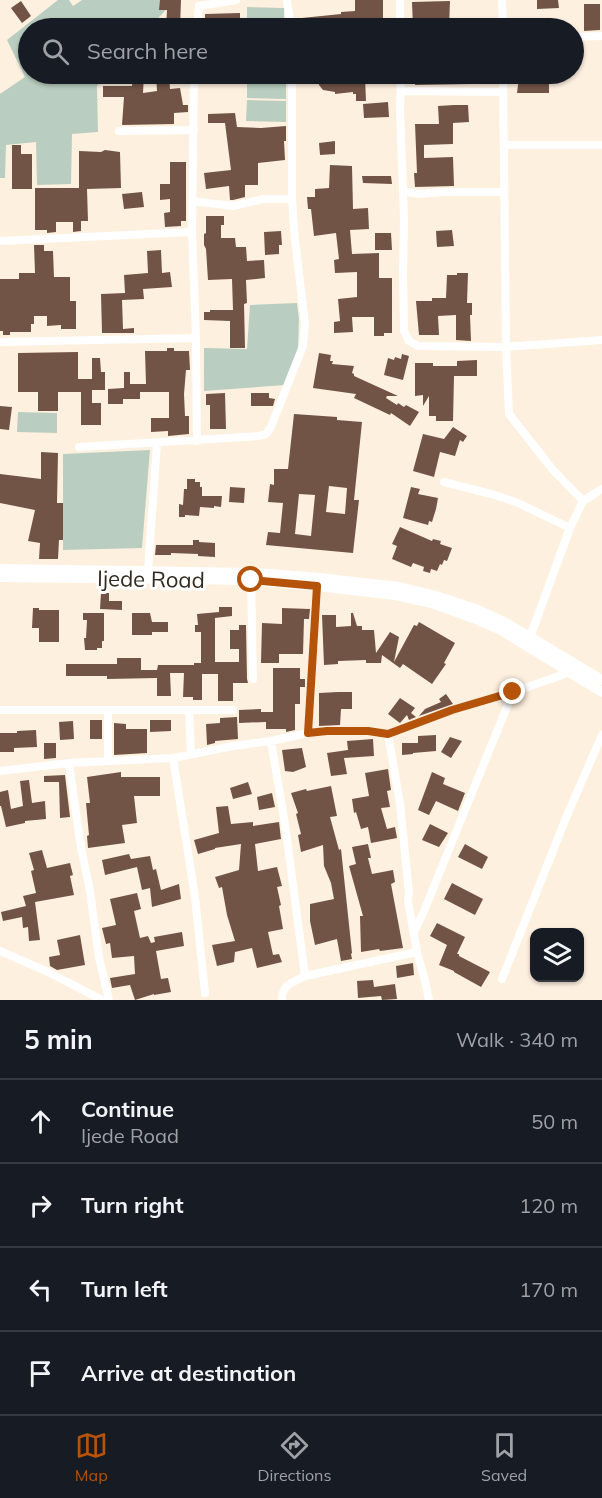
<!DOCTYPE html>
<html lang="en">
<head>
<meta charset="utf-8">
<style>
  body { margin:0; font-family:Mulish,sans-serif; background:#242831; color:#f1f3f6 }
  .controls { position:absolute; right:18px; bottom:18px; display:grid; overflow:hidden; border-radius:12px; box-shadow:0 2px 4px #0004 }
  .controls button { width:54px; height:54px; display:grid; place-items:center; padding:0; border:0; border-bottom:2px solid #363941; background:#171b24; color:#f1f3f6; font:30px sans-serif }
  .stop { position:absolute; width:18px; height:18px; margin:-14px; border:4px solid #b45309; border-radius:50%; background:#fff }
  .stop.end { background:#b45309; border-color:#fff; box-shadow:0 2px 6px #0008 }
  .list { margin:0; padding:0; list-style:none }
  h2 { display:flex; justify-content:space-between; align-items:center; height:78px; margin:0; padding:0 24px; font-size:26px }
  h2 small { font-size:20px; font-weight:400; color:#9ea1a6 }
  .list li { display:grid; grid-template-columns:39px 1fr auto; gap:18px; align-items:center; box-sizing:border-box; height:84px; padding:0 24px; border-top:2px solid #363941 }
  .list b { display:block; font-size:22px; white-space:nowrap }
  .list p { margin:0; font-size:20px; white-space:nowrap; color:#9ea1a6 }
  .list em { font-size:20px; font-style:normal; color:#9ea1a6 }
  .icon { flex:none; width:33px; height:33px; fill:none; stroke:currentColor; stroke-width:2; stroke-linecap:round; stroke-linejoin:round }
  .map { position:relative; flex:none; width:602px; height:1000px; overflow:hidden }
  .search { position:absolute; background:#171b24; box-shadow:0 2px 4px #0004; left:18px; right:18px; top:18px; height:66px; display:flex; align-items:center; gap:15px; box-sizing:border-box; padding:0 21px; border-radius:33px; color:#9ea1a6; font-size:22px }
  .sheet { height:414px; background:#171b24 }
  nav { display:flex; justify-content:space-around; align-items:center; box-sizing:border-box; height:84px; border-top:2px solid #363941; background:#171b24; font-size:16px; color:#9ea1a6 }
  nav a { display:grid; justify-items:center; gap:3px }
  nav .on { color:#b45309 }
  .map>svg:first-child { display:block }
</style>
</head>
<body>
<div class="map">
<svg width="602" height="1000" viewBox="0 0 602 1000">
  <rect width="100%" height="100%" fill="#fef0df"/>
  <path fill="#b9cec0" d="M58,0H69L73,6L82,0H175L149,28H28V74H108L97,86L98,132L72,134L71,184L37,185L36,142L6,145L5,178H0V94L25,77L7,40Z
    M247,7L284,8V28H247Z
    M286,78V99L247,98V79Z
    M247,100L286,101V122L246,121Z
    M297,303L299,319L298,351L285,385L204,391V348L247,349L250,305Z
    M18,412L57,413V433L17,432Z
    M150,450L142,548L63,550V454Z"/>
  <path fill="#715446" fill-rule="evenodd" d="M160,0H181L180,28H166L167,10H159Z
    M355,0H383V27H351V28H342V27L303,28L302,18L341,14V12L355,11Z
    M537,0H558L559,8L537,9Z
    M21,1L31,16L22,23L11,8Z
    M450,1L449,28H413L412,2Z
    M584,4H600V30L584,31Z
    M240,13V28H205V14Z
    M133,74H144L143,93L157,91L156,74H169L170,89L180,88L183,105H188V112L174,113V124L122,125L124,97H103V86H132Z
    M318,74H328V78L349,76L350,78L365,77L366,101H356V94H353V92L335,94V92L323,90L319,85Z
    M417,74H468L469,84L415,85Z
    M519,77H549V93H517Z
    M388,102L389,117L364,118L363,104Z
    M454,105H468L469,122L453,123V144L424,145V158L453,157L454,186L415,187L414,173H417L415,124H439L438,106Z
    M235,113L237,127L261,128L286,126V141H284L285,160L258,163V185H245V197L233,200H230L229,186L206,189L204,173L231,170L225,123H208V114Z
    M335,141V154L320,155L319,143Z
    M12,145H21V154H32V189H12Z
    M105,150L120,152L121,188L87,189L88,221H81V231L73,232V222H56V232L47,233V230H35V188H79V151L101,152Z
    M170,162H186V221H181V226L165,227L164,213L170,212V199L160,200V184H170Z
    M330,165L352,166L353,209L368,208L369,229L350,230L352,254L379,253V278H392V333H384V336H374V317H352L353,332L334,333V322L340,321L338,299L357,297V272L335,273L334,260L339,259L336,233L314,236L311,209H308L307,197H315V189L329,188Z
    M362,176H391L392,184L363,183Z
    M142,192L144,207L124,209L122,194Z
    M206,216H224V225H221V238H235L236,247H246L247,261L264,260L265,278L246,280L247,303L244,304L245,348H230V321L204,320V312H210V310H233L232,279L208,280L206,249L204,245V234L206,233Z
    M452,230L454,246L437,247L436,231Z
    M281,231L282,245H279V254L265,255L264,232Z
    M375,233H391L392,250H375Z
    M34,245H44V251H53L54,277H70V301H76V329H61V325L47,326V316H34V324H31V332H10V335H3V331H0V279H19V273H35Z
    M161,250L162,273L170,272L172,287L143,289L144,299L122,300L123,329L134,328V333H102L101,294L125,293L124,275L148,273L147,251Z
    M457,273H468L467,303H472V315H470L471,341L456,340V315L438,316L439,335H419L416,301H432V298H446L447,275H457Z
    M167,348H174V351H189L190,370H186L184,394L185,416H189V434L168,436V431L151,432V418H169V392H140V399H123V404H108V389L124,388V372H130V384H146L145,351H167Z
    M78,352V379H92V358H100L101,372H105V390H92V403H101V425H81V392H58V411H38V392H18V353Z
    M319,353L331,355L330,361H333L332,364L354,366L352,373L354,374V376L398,396H387L386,398L397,405L398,403L404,407L406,405L419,412L410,426L391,413L390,415L354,398L356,394L313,388Z
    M402,354L409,356L403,380L384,375L388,358L394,360L395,357L401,359Z
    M477,360V376H454L453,421H436V416H429V396L423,406V395L415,396V363H433V366H457V361Z
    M225,393L226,429H210V405H206V394Z
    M251,393H269V398L275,399L273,406H251Z
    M0,406L12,407L9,430L0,429Z
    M294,414L337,417V420L362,422L354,500H359L353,553L266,545L268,532L280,533L283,503L268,502L270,484L274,485V469H288ZM329,486L347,488L345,514L326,512ZM299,494L315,495L311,536L295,534Z
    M453,427L467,436L463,442L460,440L455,456L440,452L434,477L413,471L423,434L444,439Z
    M41,452L58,453L57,503H63V540H59L58,559H39L40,543L28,541L35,510L0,503V474L41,479Z
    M187,479H195V482H200V487H202V496H222L221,507L214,506V508L200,507L199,516L185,515V517H179V504L183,505L184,489H187Z
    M230,487L245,488L244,503L229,502Z
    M411,487L420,489L418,494L438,498L436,509L432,522L429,521L428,525L403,518Z
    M400,527L432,541L433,539L441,541L440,544L452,548L447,561L444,560L442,565L440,564L437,571L431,569L430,573L423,571L424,567L413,563L411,567L392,559L397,546L392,544Z
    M193,540H199V542L215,543V557L198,556V554L171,553V555H155L156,545H193Z
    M101,593H109V601H122V610L100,609Z
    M219,607H232V616L215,618V662H239V649H230V630H239V625H246L247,679L248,683H233V701H218V674H202V700H193V697H183L184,673H170L171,696H157V678L107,679V676H66V664H117V658H141V670H157L158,665H194V663H201V632H195V625H198L197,614L219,612Z
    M33,608H39V610H59V642H39V628H32Z
    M282,608L310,609L309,619H304L303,654H279V663H261L262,623L282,624Z
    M83,613H104V641H102V648H97V650H85L84,638H86L87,620H83Z
    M132,613H150L152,622H168V632H152V635H132Z
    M351,613H353L357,626H362V630H374L376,653L390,632L399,637L394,662L414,625L417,626L419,622L455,643L444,663L446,664L432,684L403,664L400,668L382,655L381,663H366V660L338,661V664L324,665L322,615H336V627L351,626Z
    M273,668H300V679H305V687H300V704H295V730L286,732V729H266V722L239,723V710L261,709V712H273Z
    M338,692H352V709H341L340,725L319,726V693Z
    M446,694L453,704L419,716L425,709L441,702L439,699Z
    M400,698L415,708L411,713L416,717L409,720L407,715L400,723L388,714Z
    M237,717L238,739L215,741V743L207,745L206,724L220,723V718Z
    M90,720H102V739H90Z
    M150,720H171V731L150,732Z
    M73,721L74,739L60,740L59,722Z
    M114,723L126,724V729H147V753L114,755Z
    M36,730L37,747L14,748V752H0V733H17V731Z
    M436,735V751L413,753V754L402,755V743H418V736Z
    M450,737L462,741L451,758L441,752Z
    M373,739L374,756L344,758L347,774L331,776L327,753L348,750L347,741Z
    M44,743H56V758L44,759Z
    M302,748L306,767L293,772L285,771L282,750Z
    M388,769L391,790L387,791L390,807L381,808L387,829L395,827L397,838L371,843L368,827L361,829L356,812L354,813L352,799L369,796L365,773Z
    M121,772V777H160V796H134L137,823L122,825L125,843L88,848L87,836L89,835L86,803H90L87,777Z
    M432,772L445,778L443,784L465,793L458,811L436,801L429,815L418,810Z
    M65,775L70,817L60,818L59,782H44V776Z
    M29,780L32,803L45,801L46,819L25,821V823L6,827L1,806H0V792L8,790L11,809L23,806L20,781Z
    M248,782L252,794L233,799L230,788Z
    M331,786L337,816L330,817L339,850L341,849L352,953L351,954L352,959L341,961L337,939L315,945L310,921V904L334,899L331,883L324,866L323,845L301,852L298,835L301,834L296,814L298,813L291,793L306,789L307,791Z
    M272,793L275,807L259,810L257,797Z
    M228,806L231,824L253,822V826L279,822L281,839L255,844L258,871L277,867L282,886L277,887L281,905L279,906L283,929L268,932L273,955L279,954L282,962L257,968L252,948L235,952L234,962L217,966L212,945L235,941L227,915L222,887L219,888L215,877L239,870L241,844L215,848V849L198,854L194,840L219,833L216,807Z
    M430,824L448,833L439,847L422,840Z
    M368,844L371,858H368L372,874L393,870L395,882L391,884L403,948L380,951L379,949L361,952L360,916H363L349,866L356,864L352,847Z
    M465,844L488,857L482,869L458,857Z
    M42,850L47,868L70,863L73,875L70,876L74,895L35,902L40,940L29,941L28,927L23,928L22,917L3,921L1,912L26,906L23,896L36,893L31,871L34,870L29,853Z
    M129,854L131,859L150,856L153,870L156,869L161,890L179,884L181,899L152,907L150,888L142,890L137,867L105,875L102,860Z
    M452,883L483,899L475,915L444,899Z
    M137,893L141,909L134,911L140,938L148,936L151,943L155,942L154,937L182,932L184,946L156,951L161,979L168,978L171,992L154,995V994L135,1000L130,985L112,988L110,978L135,974L134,956L112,958L110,943L106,944L102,928L116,925L110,899Z
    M437,923L465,937L457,954H459V956L490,972L481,987L454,972V971L439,965L447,945L430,936Z
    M80,935L85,965L57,970L50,966L49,957L60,955L57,940Z
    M413,963L414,975L397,978L396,966Z
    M373,980L374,987L395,984L397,999L382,1000L381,996L358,998L357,981Z"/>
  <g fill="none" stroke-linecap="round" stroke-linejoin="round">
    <path stroke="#fff" stroke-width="8" d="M287,0L291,28
      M400,0V28
      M502,0L503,28
      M199,6L236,0
      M197,28L199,6
      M574,37L602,36
      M194,74L192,232L196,338L197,441
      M401,74L400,110L404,219L403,274L404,331L409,341L418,346L506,347L602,340
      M503,74L506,347L509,414L553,470L583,501L570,528L530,637
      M401,91L503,92
      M119,131L194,130
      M504,145H602
      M403,191L419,194L442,192H504
      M193,201L233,206L263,199H292
      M0,241L192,232
      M0,342L196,338
      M79,447L259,436L266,434L270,429L303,346L305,324L295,240L292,199V74
      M444,482L495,495L518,503L570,528
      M583,501L602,489
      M148,571L157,443
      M251,580L253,679
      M0,710H233
      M189,710L191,754
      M308,733L317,586
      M388,734L400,804L409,893L408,901L417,952L425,981L429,1000
      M271,741L285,824L305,976C294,982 281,985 282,1000
      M173,758L195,897L205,993
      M108,761V710
      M69,763L80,842L90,891L99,958L109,1000
      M0,771L69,763L173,758L233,746L271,741L308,733L327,731H368L388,734L452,710L513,692L571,672
      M414,932L424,911L513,692
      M0,951L48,972L102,1000
      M305,976L417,952
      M502,979L568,813L602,735"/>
    <path stroke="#fff" stroke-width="10" d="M0,569L255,573L320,578L399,587L436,596L478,610L506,623L602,680
      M0,577L251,580L317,586L396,595L432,603L473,618L501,630L602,692"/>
  </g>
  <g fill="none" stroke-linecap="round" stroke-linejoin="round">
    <path stroke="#b45309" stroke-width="8" d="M251,580L317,586L308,733L327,731H368L388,734L452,710L513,692"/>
  </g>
  <g text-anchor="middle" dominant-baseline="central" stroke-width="6" stroke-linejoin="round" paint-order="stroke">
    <g font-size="22" fill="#332a1f" stroke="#fff">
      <text transform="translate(151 579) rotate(1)">Ijede Road</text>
    </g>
  </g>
</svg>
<div class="controls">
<button><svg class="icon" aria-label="layers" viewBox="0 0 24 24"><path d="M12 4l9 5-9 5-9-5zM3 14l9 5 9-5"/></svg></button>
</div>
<div class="stop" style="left:251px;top:580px"></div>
<div class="stop end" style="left:513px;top:692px"></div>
<div class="search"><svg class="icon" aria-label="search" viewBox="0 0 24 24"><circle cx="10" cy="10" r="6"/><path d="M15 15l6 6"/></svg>Search here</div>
</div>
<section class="sheet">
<h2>5 min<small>Walk · 340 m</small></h2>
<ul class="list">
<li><svg class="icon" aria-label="ahead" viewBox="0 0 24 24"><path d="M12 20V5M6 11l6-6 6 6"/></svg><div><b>Continue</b><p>Ijede Road</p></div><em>50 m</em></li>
<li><svg class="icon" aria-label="right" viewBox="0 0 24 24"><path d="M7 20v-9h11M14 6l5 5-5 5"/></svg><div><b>Turn right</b></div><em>120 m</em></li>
<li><svg class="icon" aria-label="left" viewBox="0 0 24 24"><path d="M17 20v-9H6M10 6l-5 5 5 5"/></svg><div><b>Turn left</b></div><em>170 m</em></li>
<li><svg class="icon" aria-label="arrive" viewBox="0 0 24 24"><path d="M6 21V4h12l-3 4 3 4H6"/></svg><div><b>Arrive at destination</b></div></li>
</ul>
</section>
<nav>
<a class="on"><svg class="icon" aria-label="map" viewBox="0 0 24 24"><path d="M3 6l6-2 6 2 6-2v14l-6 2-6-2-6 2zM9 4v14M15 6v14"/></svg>Map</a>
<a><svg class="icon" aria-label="directions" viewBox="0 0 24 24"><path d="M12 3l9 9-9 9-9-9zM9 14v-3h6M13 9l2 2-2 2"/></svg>Directions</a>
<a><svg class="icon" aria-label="saved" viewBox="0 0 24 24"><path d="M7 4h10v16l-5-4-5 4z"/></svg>Saved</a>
</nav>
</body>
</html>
